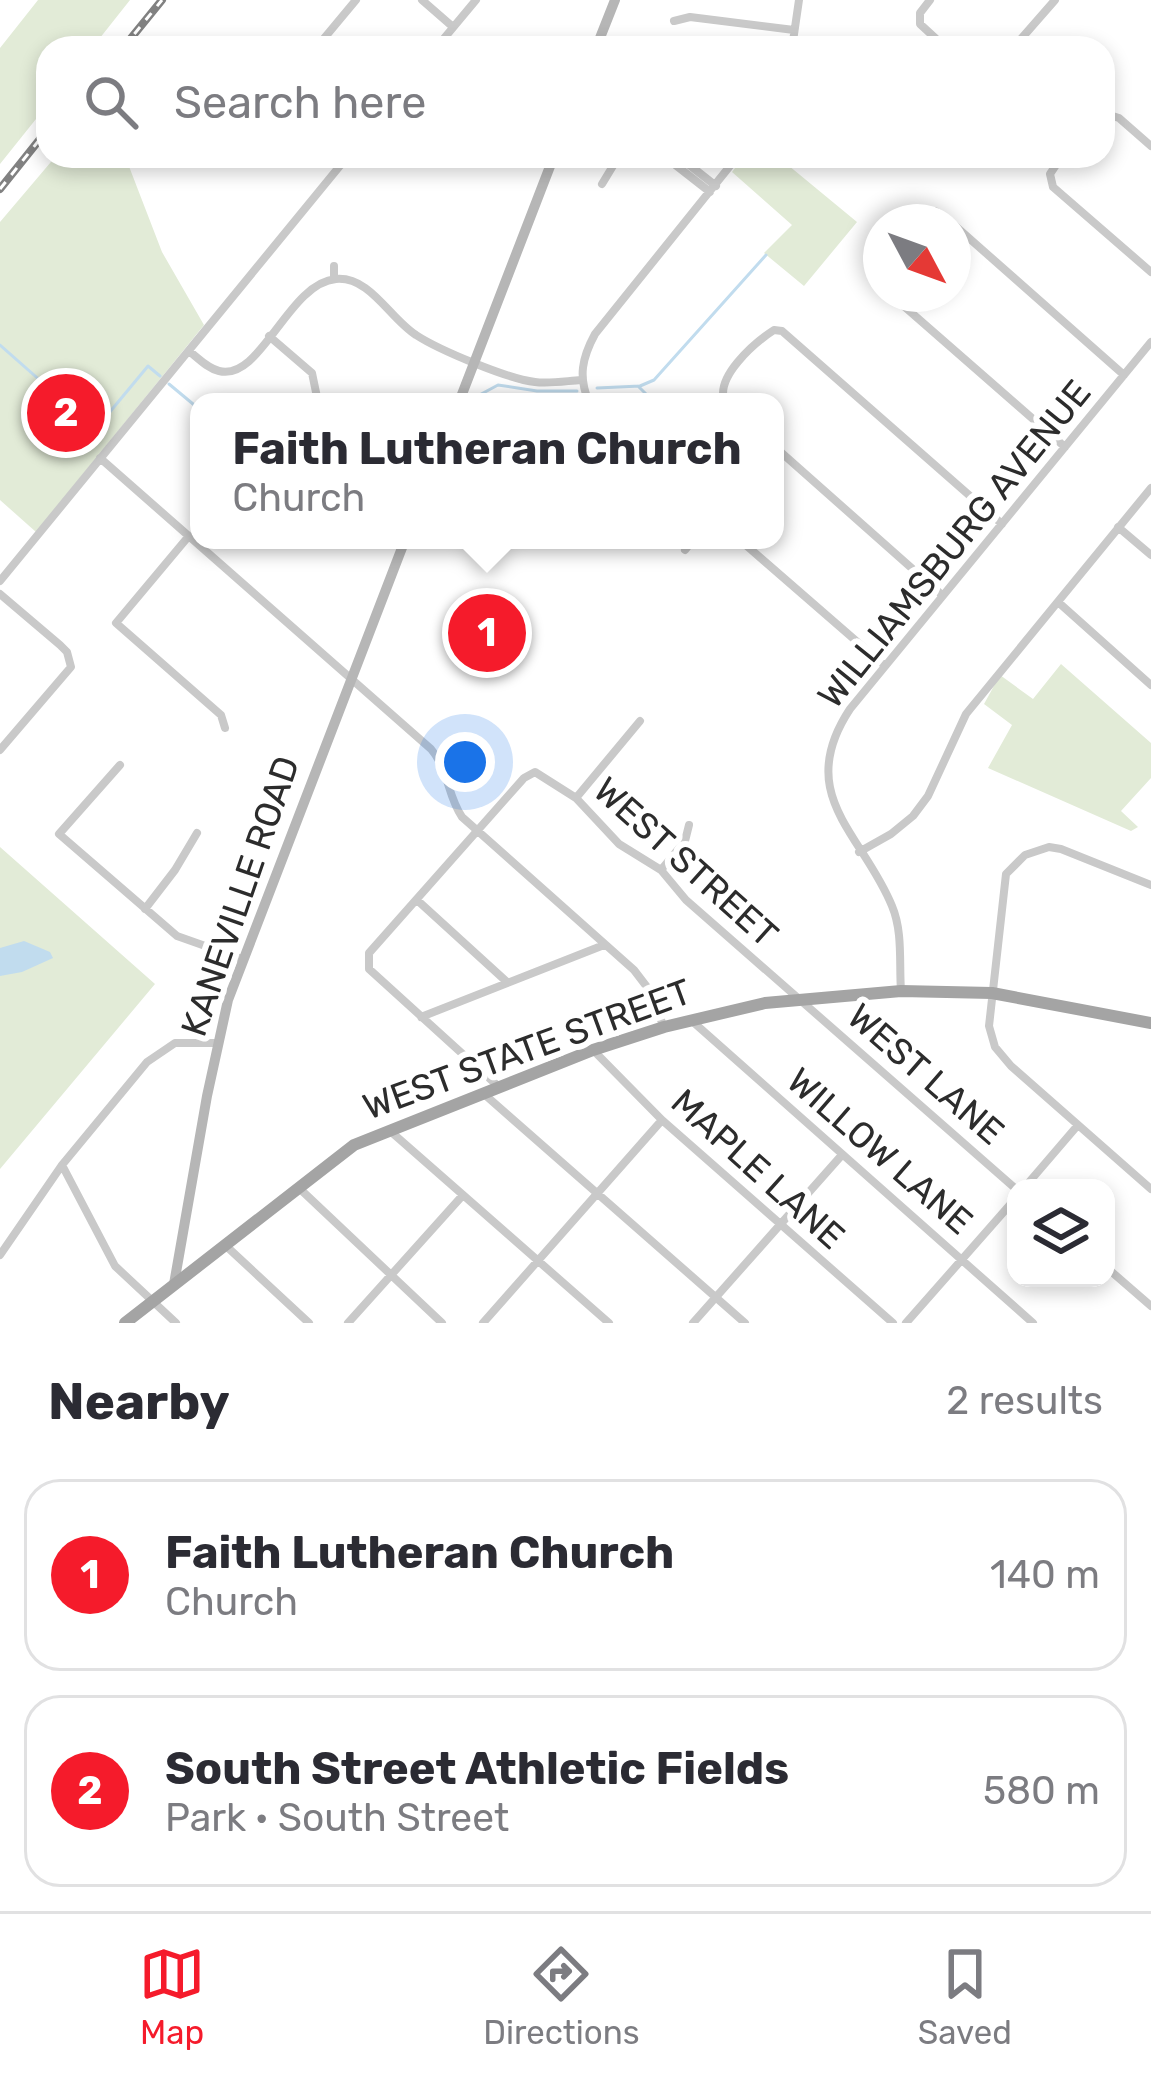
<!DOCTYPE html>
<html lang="en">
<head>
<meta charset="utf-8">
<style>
  body { margin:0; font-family:Rubik,sans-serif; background:#f2f2f3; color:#2b2b33 }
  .controls { position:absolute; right:36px; bottom:36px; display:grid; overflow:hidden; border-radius:24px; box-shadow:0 6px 18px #0003 }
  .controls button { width:108px; height:108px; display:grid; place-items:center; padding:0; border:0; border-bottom:3px solid #e1e1e2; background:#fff; color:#2b2b33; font:60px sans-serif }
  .compass { position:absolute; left:863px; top:204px; width:108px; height:108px; border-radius:50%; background:#fff; box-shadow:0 6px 18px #0003; rotate:131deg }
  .you { position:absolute; left:465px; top:762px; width:42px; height:42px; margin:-30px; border:9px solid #fff; border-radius:50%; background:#1a73e8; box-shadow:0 0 0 18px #1a73e833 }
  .badge { display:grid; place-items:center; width:78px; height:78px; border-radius:50%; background:#f51b2b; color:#fff; font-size:39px; font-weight:700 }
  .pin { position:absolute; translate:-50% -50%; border:6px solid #fff; box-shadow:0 3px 12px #0006 }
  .popup { position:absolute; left:190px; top:393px; width:594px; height:156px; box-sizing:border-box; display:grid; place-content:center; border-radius:24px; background:#fff; filter:drop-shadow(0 3px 9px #0005); font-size:39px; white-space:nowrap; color:#7c7c81 }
  .popup b { font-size:45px; color:#2b2b33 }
  .popup::after { content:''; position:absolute; left:50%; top:100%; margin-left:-24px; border:24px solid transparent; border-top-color:#fff }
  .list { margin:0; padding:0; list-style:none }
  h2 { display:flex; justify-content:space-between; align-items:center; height:156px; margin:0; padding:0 48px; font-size:51px }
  h2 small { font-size:39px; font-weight:400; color:#7c7c81 }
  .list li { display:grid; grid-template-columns:78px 1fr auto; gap:36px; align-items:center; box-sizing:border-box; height:192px; margin:0 24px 24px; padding:0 24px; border:3px solid #e1e1e2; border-radius:36px }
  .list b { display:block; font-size:45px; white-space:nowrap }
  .list p { margin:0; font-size:39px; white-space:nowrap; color:#7c7c81 }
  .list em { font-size:39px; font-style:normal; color:#7c7c81 }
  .icon { flex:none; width:66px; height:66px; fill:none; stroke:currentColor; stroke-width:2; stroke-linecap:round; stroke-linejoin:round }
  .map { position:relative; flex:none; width:1151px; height:1323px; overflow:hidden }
  .search { position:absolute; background:#fff; box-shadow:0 6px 18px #0003; left:36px; right:36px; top:36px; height:132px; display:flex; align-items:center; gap:30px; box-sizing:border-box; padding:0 42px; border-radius:36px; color:#7c7c81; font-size:45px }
  .sheet { height:588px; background:#fff }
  nav { display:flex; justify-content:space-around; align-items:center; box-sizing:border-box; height:168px; border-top:3px solid #e1e1e2; background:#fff; font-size:33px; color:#7c7c81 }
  nav a { display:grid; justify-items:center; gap:6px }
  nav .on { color:#f51b2b }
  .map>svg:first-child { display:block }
</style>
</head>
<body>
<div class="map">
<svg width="1151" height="1323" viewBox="0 0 1151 1323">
  <rect width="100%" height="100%" fill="#fff"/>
  <path fill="#e2ebd7" d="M38,0H130L92,48H48V104L0,164V48Z
    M56,156H125L162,252L204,325L36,532L0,500V222Z
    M744,156H777L857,222L804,286L764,253L792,225L732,172Z
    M1061,664L1151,743V778L1121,811L1138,827L1131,831L988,768L1012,725L984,704L1000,675L1033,699Z
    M0,847L155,984L0,1169Z"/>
  <path fill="#c1dcee" d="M24,941L50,952L53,958L22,972L0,976V948Z"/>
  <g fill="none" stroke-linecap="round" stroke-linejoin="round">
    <path stroke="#c1dcee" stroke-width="3" d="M0,345L85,420L95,424L104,419L148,366L160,376
      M169,384L199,409
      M638,386L649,397
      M597,388L640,386L654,380L766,255
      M472,399L498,385L537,391H577
      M263,402L271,397L285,402
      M384,402H387"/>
    <path stroke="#c9c9c9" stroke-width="8" d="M422,0L453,27
      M930,0L920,13V24L946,48
      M674,21L690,17L794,30
      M316,48L356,0
      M436,48L476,0
      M792,48L799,0
      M1013,48L1055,0
      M1103,113L1119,118L1151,146
      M664,156L710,192
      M678,156L716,186
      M1062,156L1050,174L1053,187L1151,272
      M602,184L619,156
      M916,222L935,211L951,222
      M953,224L1124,375
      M881,262L876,276L881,285
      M334,266V279
      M890,294L1065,447
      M269,336L312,373L318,402
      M189,351C198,358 207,368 219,371C261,382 288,283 336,279C370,276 390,319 416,335C439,350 508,379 535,382C549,384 566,381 581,380
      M589,402C578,377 582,358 595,334L738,156
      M725,402C714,378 754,343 774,330L782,331L1002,524
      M775,447L942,595
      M100,458L431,749C449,770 447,795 462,817L634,970L647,987L664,1027
      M1118,527L1151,555
      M188,537L116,623L221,715L225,728
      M740,540L885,666
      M685,550L693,540
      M0,581L348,156
      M0,594L60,645L67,652L71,667L0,750
      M1058,602L1151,685
      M120,765L59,834L177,936L242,959
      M576,798L640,721
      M859,852L891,834L913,816L928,796L966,714L1151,488
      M661,870L685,841L689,825
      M1151,885L1061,849L1049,847L1025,855L1006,874L989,1026L995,1047L1011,1066L1151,1189
      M417,900L507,982
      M145,909L175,870L197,833
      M901,991C899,963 903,932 892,906C863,834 793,795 850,709L1151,342
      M421,1017L604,945
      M692,1021L1033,1323
      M594,1051L662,1120L893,1323
      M499,1087L369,969V953L524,778L535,772L576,798L619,844L661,870L686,900L1016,1189
      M484,1094L745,1323
      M389,1130L609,1323
      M62,1165L115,1266L176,1323
      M299,1188L442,1323
      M1024,1188L1078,1125
      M225,1245L309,1323
      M0,1255L62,1165L147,1062L175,1043H218
      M1106,1267L1151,1306
      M348,1323L463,1195
      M483,1323L662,1120
      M693,1323L841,1156
      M906,1323L1016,1198"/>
    <path stroke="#b6b6b6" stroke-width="10" d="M596,48L615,0
      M459,402L554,156
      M174,1284L207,1096L228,1000L405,540"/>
    <path stroke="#a4a4a4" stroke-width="12" d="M125,1323L354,1145L593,1050L664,1027L765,1003L901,991L992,993L1151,1023"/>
    <g stroke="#818181" stroke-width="8">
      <path id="rail" d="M123,48L162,0
        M0,189L48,129"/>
    </g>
    <use href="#rail" stroke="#fff" stroke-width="3" stroke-dasharray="9" stroke-linecap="butt"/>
  </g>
  <g text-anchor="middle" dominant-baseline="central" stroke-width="12" stroke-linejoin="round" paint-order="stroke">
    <g font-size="36" fill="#2c2c2c" stroke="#fff">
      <text transform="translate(954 544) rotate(-51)">WILLIAMSBURG AVENUE</text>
      <text transform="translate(686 862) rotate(42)">WEST STREET</text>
      <text transform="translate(240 896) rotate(-71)">KANEVILLE ROAD</text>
      <text transform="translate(527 1049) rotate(-20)">WEST STATE STREET</text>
      <text transform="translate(926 1074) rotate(41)">WEST LANE</text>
      <text transform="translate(880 1151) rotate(41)">WILLOW LANE</text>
      <text transform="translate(758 1169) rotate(42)">MAPLE LANE</text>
    </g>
  </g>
</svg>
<div class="controls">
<button><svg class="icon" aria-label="layers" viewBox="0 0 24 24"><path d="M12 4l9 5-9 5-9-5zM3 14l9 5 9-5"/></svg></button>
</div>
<svg class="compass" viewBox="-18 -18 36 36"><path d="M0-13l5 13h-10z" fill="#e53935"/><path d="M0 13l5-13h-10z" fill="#7c7c81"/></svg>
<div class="you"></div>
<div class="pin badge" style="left:487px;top:633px">1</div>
<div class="popup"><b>Faith Lutheran Church</b>Church</div>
<div class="pin badge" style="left:66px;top:413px">2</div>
<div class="search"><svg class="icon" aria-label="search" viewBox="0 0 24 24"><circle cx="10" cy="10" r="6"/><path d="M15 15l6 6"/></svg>Search here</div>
</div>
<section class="sheet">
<h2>Nearby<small>2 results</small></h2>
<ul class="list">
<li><span class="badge">1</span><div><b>Faith Lutheran Church</b><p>Church</p></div><em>140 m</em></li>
<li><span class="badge">2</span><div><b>South Street Athletic Fields</b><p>Park · South Street</p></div><em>580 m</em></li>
</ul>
</section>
<nav>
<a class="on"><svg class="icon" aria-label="map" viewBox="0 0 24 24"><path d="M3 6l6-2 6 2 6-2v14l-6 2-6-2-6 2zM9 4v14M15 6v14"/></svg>Map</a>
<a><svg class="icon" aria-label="directions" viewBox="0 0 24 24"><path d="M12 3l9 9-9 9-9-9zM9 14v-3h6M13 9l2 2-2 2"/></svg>Directions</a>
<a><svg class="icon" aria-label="saved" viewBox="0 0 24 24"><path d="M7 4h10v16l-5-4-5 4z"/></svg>Saved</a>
</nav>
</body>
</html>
